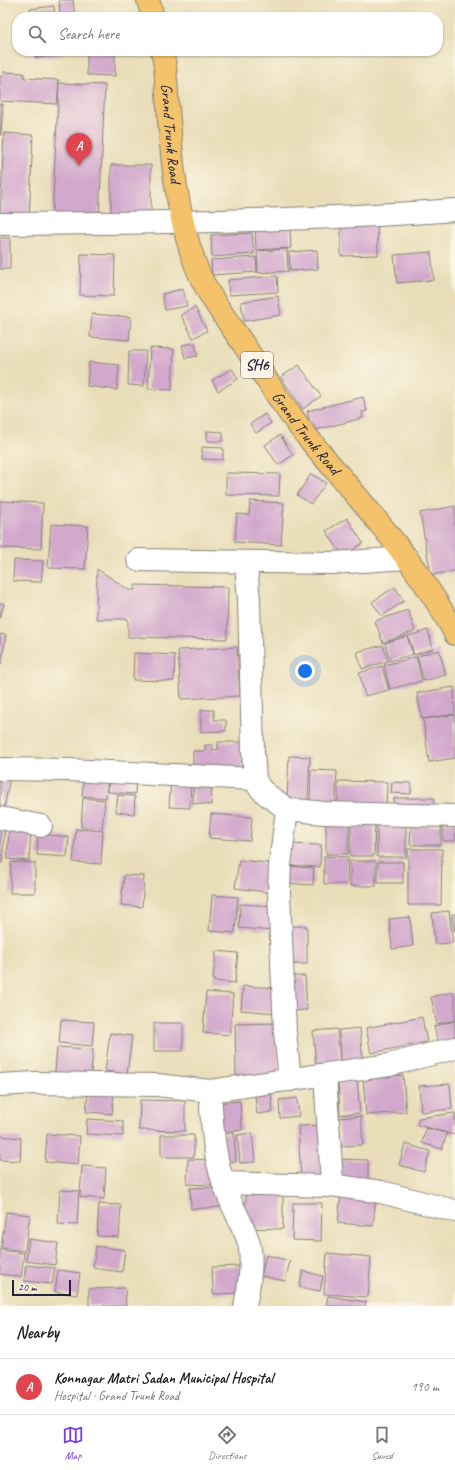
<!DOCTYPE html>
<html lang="en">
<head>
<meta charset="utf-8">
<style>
  body { margin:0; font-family:Caveat,sans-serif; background:#f6f6f6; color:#202124 }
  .scale { position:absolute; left:12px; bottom:10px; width:59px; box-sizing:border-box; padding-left:4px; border:2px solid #22223b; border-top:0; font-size:11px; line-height:14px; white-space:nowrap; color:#22223b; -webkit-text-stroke:3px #fcf5e5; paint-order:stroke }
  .you { position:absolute; left:305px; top:671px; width:14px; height:14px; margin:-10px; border:3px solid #fff; border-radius:50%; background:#1a73e8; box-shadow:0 0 0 6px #1a73e833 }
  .badge { display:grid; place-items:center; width:26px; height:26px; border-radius:50%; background:#7c3aed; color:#fff; font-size:13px; font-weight:700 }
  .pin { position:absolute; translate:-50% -33px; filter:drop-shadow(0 1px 2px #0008) }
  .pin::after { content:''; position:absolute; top:21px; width:14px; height:12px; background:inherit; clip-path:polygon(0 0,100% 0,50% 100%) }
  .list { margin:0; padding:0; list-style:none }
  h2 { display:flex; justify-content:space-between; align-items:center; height:52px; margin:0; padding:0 16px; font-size:17px }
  h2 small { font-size:13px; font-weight:400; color:#757577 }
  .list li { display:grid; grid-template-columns:26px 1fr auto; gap:12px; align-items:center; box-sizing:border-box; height:56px; padding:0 16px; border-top:1px solid #e0e0e0 }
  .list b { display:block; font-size:15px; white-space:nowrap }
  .list p { margin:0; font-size:13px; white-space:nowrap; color:#757577 }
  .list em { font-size:13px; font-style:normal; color:#757577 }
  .icon { flex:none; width:22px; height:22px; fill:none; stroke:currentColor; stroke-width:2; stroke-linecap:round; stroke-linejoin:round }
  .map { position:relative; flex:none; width:455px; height:1306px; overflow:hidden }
  .search { position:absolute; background:#fff; box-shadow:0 1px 3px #0004; left:12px; right:12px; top:12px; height:44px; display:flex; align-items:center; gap:10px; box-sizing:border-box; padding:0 14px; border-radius:16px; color:#757577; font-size:15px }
  .sheet { height:108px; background:#fff }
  nav { display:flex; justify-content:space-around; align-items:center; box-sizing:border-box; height:56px; border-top:1px solid #e0e0e0; background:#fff; font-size:11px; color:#757577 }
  nav a { display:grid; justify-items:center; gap:2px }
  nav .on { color:#7c3aed }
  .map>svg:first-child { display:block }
</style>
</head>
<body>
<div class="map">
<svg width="455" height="1306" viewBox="0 0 455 1306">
  <rect width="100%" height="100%" fill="#fcf5e5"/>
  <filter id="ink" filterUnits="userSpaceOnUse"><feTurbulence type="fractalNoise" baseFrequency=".025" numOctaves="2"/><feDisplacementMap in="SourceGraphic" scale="8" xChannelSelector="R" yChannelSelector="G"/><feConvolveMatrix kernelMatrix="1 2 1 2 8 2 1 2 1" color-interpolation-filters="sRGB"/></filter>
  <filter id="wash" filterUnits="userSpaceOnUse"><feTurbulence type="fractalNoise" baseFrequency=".012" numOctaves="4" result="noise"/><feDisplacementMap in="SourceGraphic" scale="16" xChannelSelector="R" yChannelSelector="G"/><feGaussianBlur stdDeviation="0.9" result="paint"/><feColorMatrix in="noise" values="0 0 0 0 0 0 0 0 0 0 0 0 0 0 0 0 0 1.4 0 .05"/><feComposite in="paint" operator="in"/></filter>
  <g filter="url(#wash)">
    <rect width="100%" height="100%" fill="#e9deb9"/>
    <g id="blocks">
      <path fill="#d2a8cd" d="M59,0H73L75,17H60Z
        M54,6L55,17H31L30,9Z
        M35,51H63V55L35,58Z
        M87,51H115V76L87,75Z
        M3,72L24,73V78L59,80L57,104L0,101V76H2Z
        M59,83L105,85L99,219L52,217Z
        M0,104H3L1,135H0Z
        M4,133L33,135L29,219L0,217Z
        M111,165H151V215H111Z
        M377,222L378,255L341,256V223Z
        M290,229L291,248L256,250L255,230Z
        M252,233L254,254L212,257L211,235Z
        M0,238H10V269H0Z
        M287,249L288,271L258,273L257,251Z
        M317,250L318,269L290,271L289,252Z
        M431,252L434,280L397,283L394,255Z
        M81,254L115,255L114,296L80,295Z
        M256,257L257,272L212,275L211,260Z
        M277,276L278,292L229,295L228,280Z
        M183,289L187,306L165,310L162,294Z
        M278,296L281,315L244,321L241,302Z
        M195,307L207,331L193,338L181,315Z
        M92,314L131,317L129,340L90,337Z
        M195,343L198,356L185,358L182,345Z
        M150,348L174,349L172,390L148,389Z
        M129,351H146L144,386L128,385Z
        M89,362L119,365L117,390L87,386Z
        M299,365L321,396L303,409L281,377Z
        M232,369L238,379L218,391L212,380Z
        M363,397L367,411L362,412L363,418L312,431L307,411Z
        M265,414L271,423L256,433L250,424Z
        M207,431L223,432V441H207Z
        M280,435L293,455L278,465L265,445Z
        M202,447L223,448V460L202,459Z
        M226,473L280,474L279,496L226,495Z
        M311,474L326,483L311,504L297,495Z
        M0,501L43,503L41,549L0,548Z
        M250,501L284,503L281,545L235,542L237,514L249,515Z
        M455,506V571L431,575L420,513Z
        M347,518L363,543L343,556L326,531Z
        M51,524L88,526L85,569L48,568Z
        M14,560L43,561L41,582L13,581Z
        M97,569L129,590H135V585L228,587L227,639L128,637V619H96Z
        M395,587L404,601L382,616L372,602Z
        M0,603L4,604L0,618Z
        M408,610L415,631L383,643L375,621Z
        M428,630L433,649L414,655L408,636Z
        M0,634L6,635L1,664H0Z
        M407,636L413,654L390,661L385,643Z
        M383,645L388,661L362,669L357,652Z
        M237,647L240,696L181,699L178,650Z
        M439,650L446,675L424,681L417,656Z
        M134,653L175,655L174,681L133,680Z
        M416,657L422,681L390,689L384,665Z
        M382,666L389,690L365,696L359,673Z
        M454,687L455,714L422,719L417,693Z
        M201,710H214V720H226V731L201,732Z
        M455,715V758L429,762L423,719Z
        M218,742H242V770H193V751H205V745H213V750H218Z
        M289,756L310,757L308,800L287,799Z
        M311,770L337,771L335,807L310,806Z
        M84,774L108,776L106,798L82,796Z
        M109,774L136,776L135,794L108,792Z
        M0,775L10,776L3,815L0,814Z
        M171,780L191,782L190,808L169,807Z
        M194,780L212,782L211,805L193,803Z
        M338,781L387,782L386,811L338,809Z
        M392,782L411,783V794L391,793Z
        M118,795L135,796L134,814L116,812Z
        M83,798L105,800L102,829L81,827Z
        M394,798H434V813H394Z
        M211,814L252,817L250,841L209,838Z
        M351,819H375L374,856H350Z
        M326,821H349L348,854H326Z
        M443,823H455V841H443Z
        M377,825H406V857H377Z
        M411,825L441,826V845H410Z
        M0,827H5L2,863H0Z
        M76,829L103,831L101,864L73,862Z
        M9,830L31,831L29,861L7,859Z
        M38,834L69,837L67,857L37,855Z
        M288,844L321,845L320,867L287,865Z
        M408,849H442L441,905H408Z
        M324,856L348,857L347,884H324Z
        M239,860L278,864L275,893L235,888Z
        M350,861H376V886H350Z
        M11,862L35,863V893H10Z
        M378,862H403V883H378Z
        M283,866L314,868L313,885L283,883Z
        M124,875L144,876L142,907L121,905Z
        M212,895L238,897L235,933L209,931Z
        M240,904L275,906L273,931L239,928Z
        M449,911L453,943L435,944L432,913Z
        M452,914H455V931H454Z
        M410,917L413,946L392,949L389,919Z
        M287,926H307V964H286Z
        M216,951L238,953L235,983L213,981Z
        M287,976H305L307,1010L288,1011Z
        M243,986L278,988L276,1013L241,1010Z
        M206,992L233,994L230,1035L203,1033Z
        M453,992L455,1001V1020L437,1024L431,997Z
        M422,1017L427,1042L371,1053L366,1028Z
        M61,1020L94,1022L92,1046L59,1043Z
        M455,1021V1042L439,1046L434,1026Z
        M154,1023H183V1051H154Z
        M278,1023L279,1076L236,1077L235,1024Z
        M360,1028L363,1062L342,1064L339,1030Z
        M337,1029L340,1063L316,1066L313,1031Z
        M110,1033L132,1036L127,1074L105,1071Z
        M57,1047L93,1049L91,1074L55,1072Z
        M403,1075L406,1112L366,1115L363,1078Z
        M357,1080L360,1113L340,1115L338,1081Z
        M450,1084L452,1109L421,1112L419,1086Z
        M88,1092L114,1093L112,1114L86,1112Z
        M271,1094L273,1112L257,1114L255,1096Z
        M297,1098L299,1116L280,1118L279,1100Z
        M140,1100L185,1101V1131L139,1130Z
        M240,1101L242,1130L220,1132L217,1103Z
        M455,1113V1135L417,1125L419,1118Z
        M361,1116L363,1145L341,1146L338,1118Z
        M87,1119L123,1121V1136L86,1134Z
        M324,1125L328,1179L301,1180L298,1126Z
        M426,1128L447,1133L442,1149L422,1143Z
        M234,1133L236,1161L221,1162L219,1135Z
        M252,1133L255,1162L240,1163L237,1135Z
        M47,1134L80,1136L78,1165L45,1162Z
        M161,1135H194V1157H161Z
        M0,1136L21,1138L20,1161L0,1160Z
        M405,1144L430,1151L424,1172L399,1165Z
        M188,1159L213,1160V1185L187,1184Z
        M336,1159L368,1160V1181L336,1180Z
        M82,1166L106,1168L104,1199L80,1197Z
        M220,1187L221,1207L191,1209L190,1188Z
        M60,1190L79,1191L77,1225L58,1224Z
        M246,1192H283V1229L245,1228Z
        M341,1193L376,1196L373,1226L338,1223Z
        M293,1203H322L321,1241L292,1240Z
        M99,1204L121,1205L119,1237L97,1236Z
        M6,1212L30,1215L25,1251L1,1248Z
        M29,1239L58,1243L55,1265L26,1261Z
        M96,1246L125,1250L122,1272L93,1268Z
        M0,1250L24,1253L21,1277L0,1274Z
        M327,1253L371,1257L368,1297L324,1294Z
        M266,1255L290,1261L285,1281L261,1276Z
        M26,1265L55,1268L52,1284L24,1281Z
        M241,1266L242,1293L213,1294L212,1267Z
        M58,1270L80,1273L77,1295L55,1292Z
        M303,1271L323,1276L320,1291L299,1287Z
        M125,1288L126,1306H89V1289Z
        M328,1296L366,1302L365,1306H326Z"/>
    </g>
  </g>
  <g filter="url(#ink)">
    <use href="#blocks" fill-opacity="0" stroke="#86807a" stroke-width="1"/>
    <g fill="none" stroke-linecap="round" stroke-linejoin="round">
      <g stroke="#86807a" stroke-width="24">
        <path id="minor" d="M0,224C152,223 304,221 455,210
          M138,560L333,563L407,558
          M246,563L249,601L253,752L255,779L259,787L266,794L287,809
          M0,769L68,770L255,779
          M0,818L41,826
          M290,1080L285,1032L279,892L280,865L287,809L324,813L455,816
          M0,1085L34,1083L157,1085L210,1091L389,1065L455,1048
          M210,1091C212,1122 213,1154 224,1184C230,1203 241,1221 248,1240C254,1259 249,1287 245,1306
          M223,1183L328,1186L332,1183L325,1075
          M331,1185L381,1192L455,1211"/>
      </g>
      <g stroke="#86807a" stroke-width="24">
        <g id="major">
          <path d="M148,0L153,17"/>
          <path id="s1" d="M162,51L165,66C170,133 172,203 196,266C207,295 227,320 244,345C266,379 288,414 314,445C351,490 390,533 423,581C434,598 446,615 455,634"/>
        </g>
      </g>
      <use href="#minor" stroke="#fff" stroke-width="22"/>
      <use href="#major" stroke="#f3c26a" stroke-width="22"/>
    </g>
  </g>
  <g text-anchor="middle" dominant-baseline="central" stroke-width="3" stroke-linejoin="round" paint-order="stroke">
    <rect fill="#fcf5e5" stroke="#63616e" stroke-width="1" x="241" y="352" width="32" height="26" rx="3"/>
    <g font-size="15" font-weight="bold" fill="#22223b">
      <text x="257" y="365">SH6</text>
    </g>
    <g font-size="16" fill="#22223b" stroke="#fcf5e5">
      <text stroke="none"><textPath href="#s1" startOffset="83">Grand Trunk Road</textPath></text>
      <text stroke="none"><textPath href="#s1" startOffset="419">Grand Trunk Road</textPath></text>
    </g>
  </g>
</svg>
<div class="scale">20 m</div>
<div class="you"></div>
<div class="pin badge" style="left:79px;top:166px;background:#e0444e">A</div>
<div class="search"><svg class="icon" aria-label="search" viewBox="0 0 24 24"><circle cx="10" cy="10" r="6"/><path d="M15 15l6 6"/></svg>Search here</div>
</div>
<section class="sheet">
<h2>Nearby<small></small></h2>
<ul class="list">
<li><span class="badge" style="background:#e0444e">A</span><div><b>Konnagar Matri Sadan Municipal Hospital</b><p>Hospital · Grand Trunk Road</p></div><em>190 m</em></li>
</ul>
</section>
<nav>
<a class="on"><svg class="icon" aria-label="map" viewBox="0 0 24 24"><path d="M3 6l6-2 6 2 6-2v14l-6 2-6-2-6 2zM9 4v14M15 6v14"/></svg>Map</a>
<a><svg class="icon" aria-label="directions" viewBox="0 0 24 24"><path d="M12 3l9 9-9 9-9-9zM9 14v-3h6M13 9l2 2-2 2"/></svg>Directions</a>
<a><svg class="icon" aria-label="saved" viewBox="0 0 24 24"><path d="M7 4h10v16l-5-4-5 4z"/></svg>Saved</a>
</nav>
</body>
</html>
